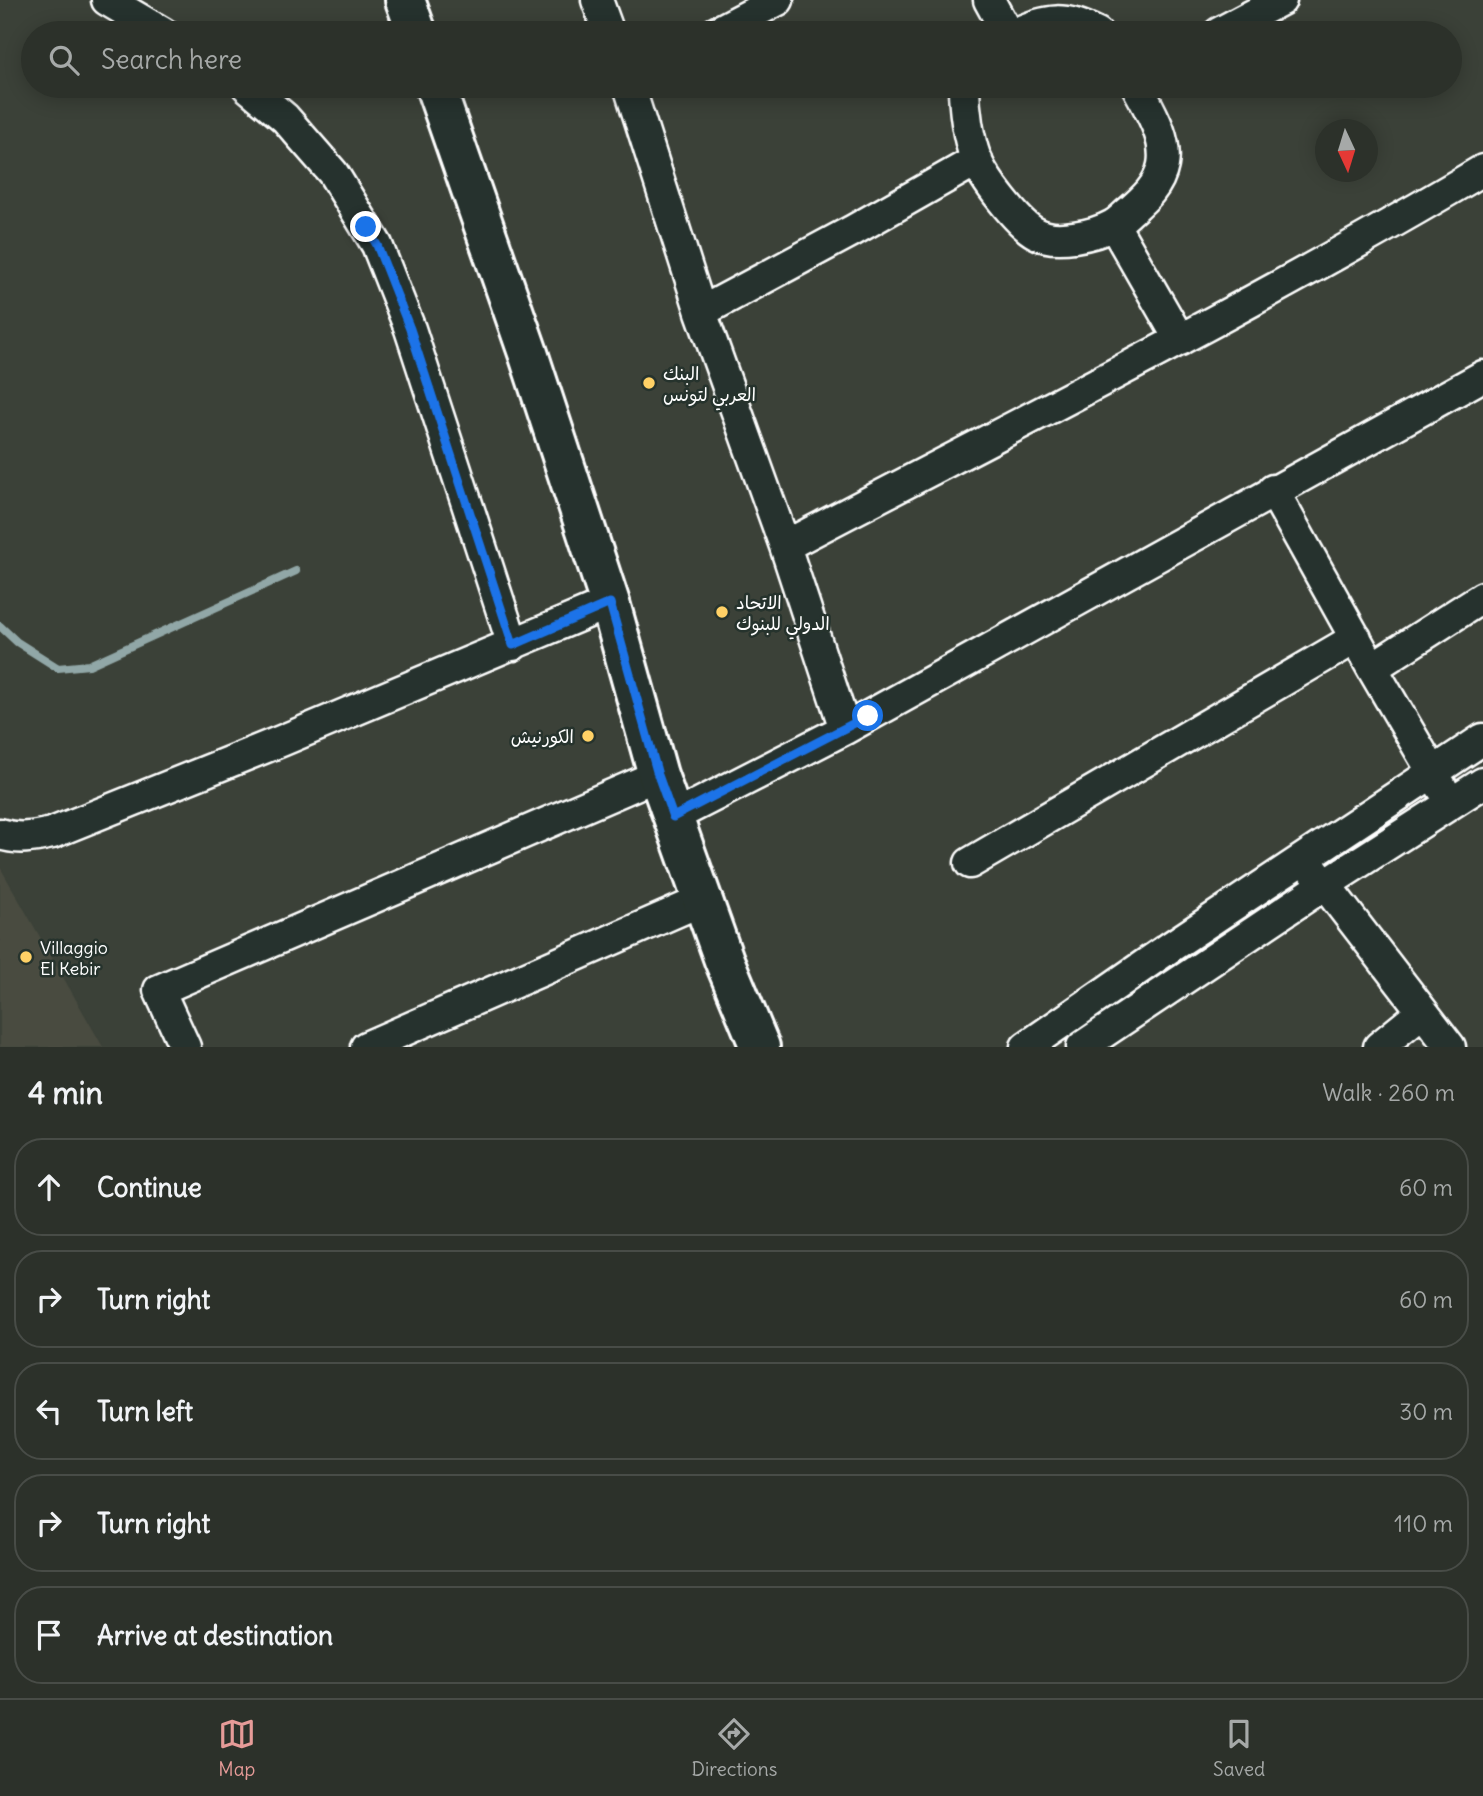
<!DOCTYPE html>
<html lang="en">
<head>
<meta charset="utf-8">
<style>
  body { margin:0; font-family:Delius,"Playpen Sans Arabic",sans-serif; background:#383d36; color:#f1f3f6 }
  .compass { position:absolute; left:1315px; top:119px; width:63px; height:63px; border-radius:50%; background:#2c312a; box-shadow:0 4px 18px #0003; rotate:176deg }
  .stop { position:absolute; width:21px; height:21px; margin:-16px; border:5px solid #1a73e8; border-radius:50%; background:#fff }
  .stop.end { background:#1a73e8; border-color:#fff; box-shadow:0 2px 7px #0008 }
  .list { margin:0; padding:0; list-style:none }
  h2 { display:flex; justify-content:space-between; align-items:center; height:91px; margin:0; padding:0 28px; font-size:30px }
  h2 small { font-size:23px; font-weight:400; color:#a6a9a8 }
  .list li { display:grid; grid-template-columns:46px 1fr auto; gap:21px; align-items:center; box-sizing:border-box; height:98px; margin:0 14px 14px; padding:0 14px; border:2px solid #484c47; border-radius:28px }
  .list b { display:block; font-size:26px; white-space:nowrap }
  .list em { font-size:23px; font-style:normal; color:#a6a9a8 }
  .icon { flex:none; width:38px; height:38px; fill:none; stroke:currentColor; stroke-width:2; stroke-linecap:round; stroke-linejoin:round }
  .map { position:relative; flex:none; width:1483px; height:1047px; overflow:hidden }
  .search { position:absolute; background:#2c312a; box-shadow:0 4px 18px #0003; left:21px; right:21px; top:21px; height:77px; display:flex; align-items:center; gap:18px; box-sizing:border-box; padding:0 24px; border-radius:38px; color:#a6a9a8; font-size:26px }
  .sheet { height:651px; background:#2c312a }
  nav { display:flex; justify-content:space-around; align-items:center; box-sizing:border-box; height:98px; border-top:2px solid #484c47; background:#2c312a; font-size:19px; color:#a6a9a8 }
  nav a { display:grid; justify-items:center; gap:4px }
  nav .on { color:#e69b98 }
  .map>svg:first-child { display:block }
</style>
</head>
<body>
<div class="map">
<svg width="1483" height="1047" viewBox="0 0 1483 1047">
  <rect width="100%" height="100%" fill="#3b4138"/>
  <filter id="ink" filterUnits="userSpaceOnUse"><feTurbulence type="fractalNoise" baseFrequency=".0143" numOctaves="2"/><feDisplacementMap in="SourceGraphic" scale="14" xChannelSelector="R" yChannelSelector="G"/><feConvolveMatrix kernelMatrix="1 2 1 2 8 2 1 2 1" color-interpolation-filters="sRGB"/></filter>
  <g filter="url(#ink)">
    <path fill="#494b40" d="M0,867L103,1047H0Z"/>
    <g fill="none" stroke-linecap="round" stroke-linejoin="round">
      <path stroke="#91a7a7" stroke-width="8" d="M0,626L17,642L58,668L89,665L296,571"/>
      <g stroke="#fff" stroke-width="35">
        <path id="minor" d="M107,0L163,33
          M597,0L609,33
          M989,0L1007,33
          M715,33L778,0
          M1016,33C1050,19 1063,16 1097,33
          M1219,33L1281,0
          M247,86L285,118L333,173L377,245L410,329L513,645
          M629,86L701,312L785,546L845,729
          M964,86C964,108 968,138 976,159C983,178 1018,224 1036,233C1055,244 1095,235 1113,225C1119,222 1124,216 1129,212C1144,199 1159,186 1163,165C1168,138 1149,109 1137,86
          M1114,225L1180,340
          M701,312L852,231L977,160
          M1273,490L1372,668L1442,788
          M785,546C1019,423 1256,305 1483,170
          M1372,668L1483,597
          M673,817L845,729L1483,376
          M0,834C18,840 34,837 52,833L281,741L610,603
          M970,863L1356,638
          M1313,869L1450,1047
          M185,1047L159,990L658,775
          M366,1047L703,900
          M1026,1047L1169,948L1483,739
          M1082,1047L1324,885L1483,783
          M1379,1047L1422,1012"/>
      </g>
      <g stroke="#fff" stroke-width="44">
        <path id="major" d="M405,0L417,33
          M435,86L528,353L610,603L658,775L724,960L760,1047"/>
      </g>
      <use href="#minor" stroke="#26332d" stroke-width="30"/>
      <use href="#major" stroke="#26332d" stroke-width="38"/>
    </g>
  </g>
  <g fill="none" stroke-linecap="round" stroke-linejoin="round" filter="url(#ink)">
    <path stroke="#1a73e8" stroke-width="9" d="M366,227L377,245L410,329L513,645L610,603L658,775L673,817L868,716"/>
  </g>
  <g fill="#ffd166" stroke="#26332d" stroke-width="2.5">
    <circle cx="649" cy="383" r="7"/>
    <circle cx="722" cy="612" r="7"/>
    <circle cx="588" cy="736" r="7"/>
    <circle cx="26" cy="957" r="7"/>
  </g>
  <g text-anchor="middle" dominant-baseline="central" stroke-width="5" stroke-linejoin="round" paint-order="stroke">
    <g font-size="18" fill="#fff" stroke="#26332d" text-anchor="start">
      <text x="663" y="373">البنك<tspan x="663" dy="21">العربي لتونس</tspan></text>
      <text x="736" y="602">الاتحاد<tspan x="736" dy="21">الدولي للبنوك</tspan></text>
      <text x="574" y="736" text-anchor="end">الكورنيش</text>
      <text x="40" y="947">Villaggio<tspan x="40" dy="21">El Kebir</tspan></text>
    </g>
  </g>
</svg>
<svg class="compass" viewBox="-18 -18 36 36"><path d="M0-13l5 13h-10z" fill="#e53935"/><path d="M0 13l5-13h-10z" fill="#a6a9a8"/></svg>
<div class="stop" style="left:868px;top:716px"></div>
<div class="stop end" style="left:366px;top:227px"></div>
<div class="search"><svg class="icon" aria-label="search" viewBox="0 0 24 24"><circle cx="10" cy="10" r="6"/><path d="M15 15l6 6"/></svg>Search here</div>
</div>
<section class="sheet">
<h2>4 min<small>Walk · 260 m</small></h2>
<ul class="list">
<li><svg class="icon" aria-label="ahead" viewBox="0 0 24 24"><path d="M12 20V5M6 11l6-6 6 6"/></svg><div><b>Continue</b></div><em>60 m</em></li>
<li><svg class="icon" aria-label="right" viewBox="0 0 24 24"><path d="M7 20v-9h11M14 6l5 5-5 5"/></svg><div><b>Turn right</b></div><em>60 m</em></li>
<li><svg class="icon" aria-label="left" viewBox="0 0 24 24"><path d="M17 20v-9H6M10 6l-5 5 5 5"/></svg><div><b>Turn left</b></div><em>30 m</em></li>
<li><svg class="icon" aria-label="right" viewBox="0 0 24 24"><path d="M7 20v-9h11M14 6l5 5-5 5"/></svg><div><b>Turn right</b></div><em>110 m</em></li>
<li><svg class="icon" aria-label="arrive" viewBox="0 0 24 24"><path d="M6 21V4h12l-3 4 3 4H6"/></svg><div><b>Arrive at destination</b></div></li>
</ul>
</section>
<nav>
<a class="on"><svg class="icon" aria-label="map" viewBox="0 0 24 24"><path d="M3 6l6-2 6 2 6-2v14l-6 2-6-2-6 2zM9 4v14M15 6v14"/></svg>Map</a>
<a><svg class="icon" aria-label="directions" viewBox="0 0 24 24"><path d="M12 3l9 9-9 9-9-9zM9 14v-3h6M13 9l2 2-2 2"/></svg>Directions</a>
<a><svg class="icon" aria-label="saved" viewBox="0 0 24 24"><path d="M7 4h10v16l-5-4-5 4z"/></svg>Saved</a>
</nav>
</body>
</html>
